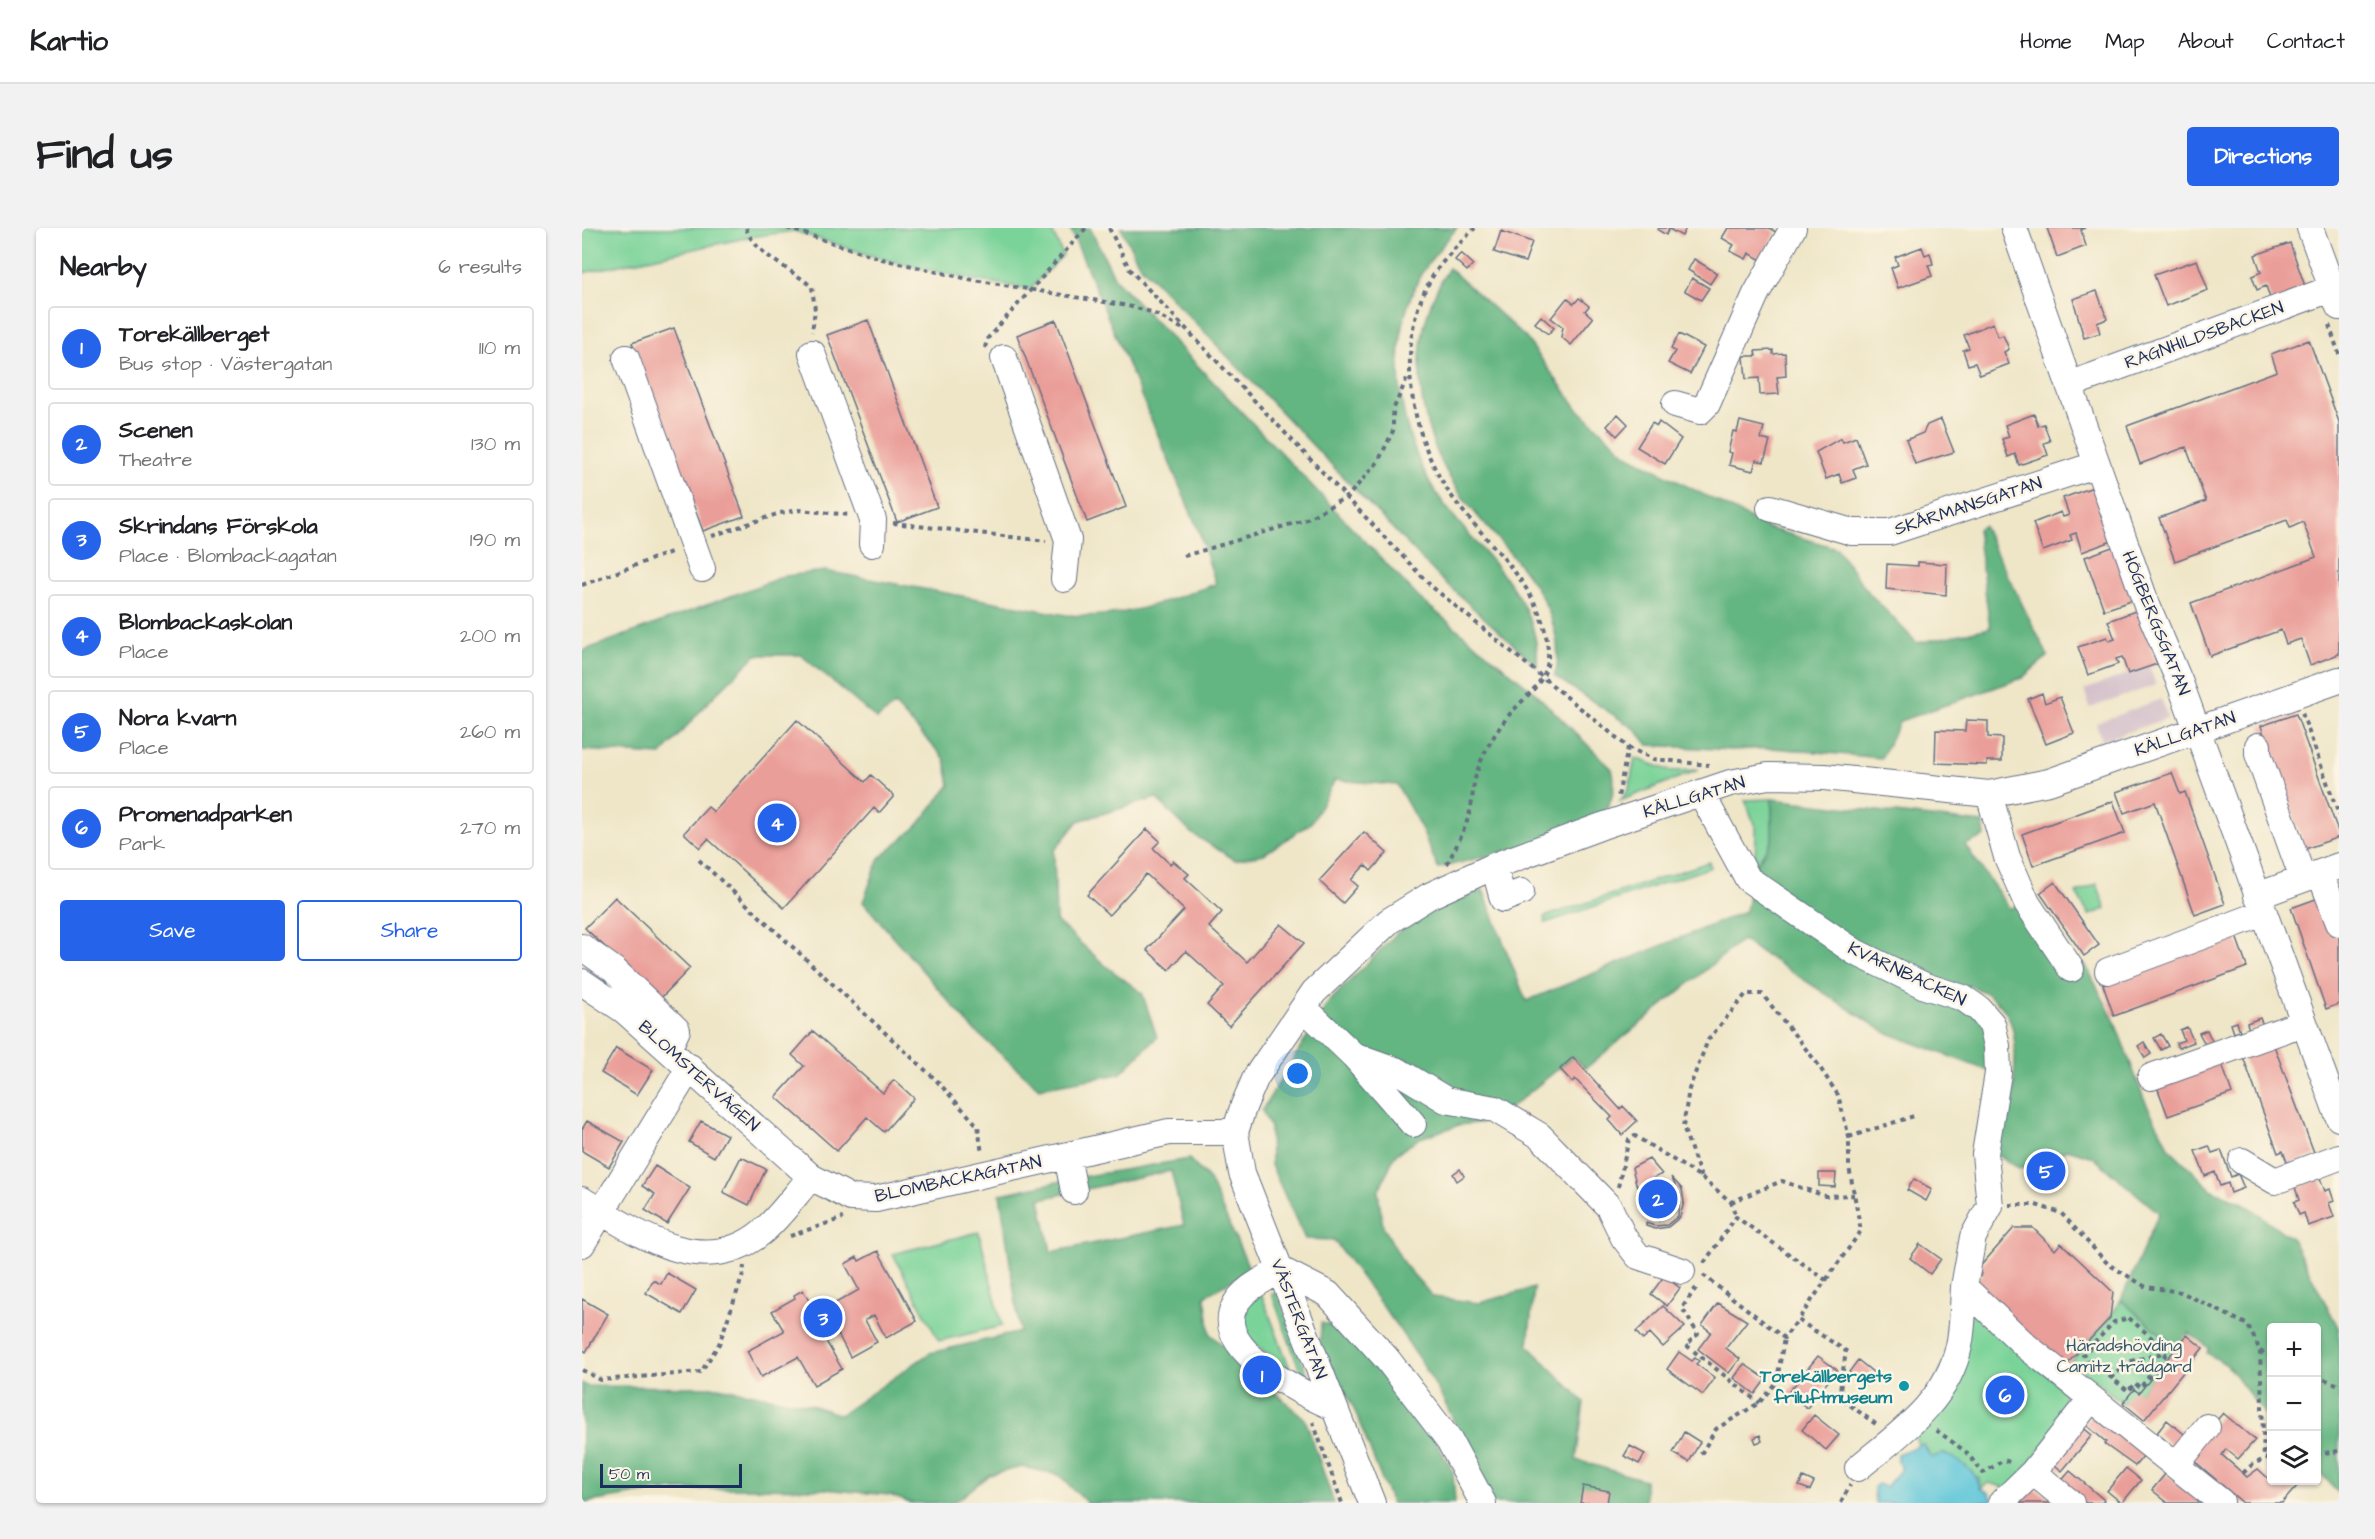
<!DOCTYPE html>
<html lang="en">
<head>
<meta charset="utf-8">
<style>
  body { margin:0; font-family:"Architects Daughter",sans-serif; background:#f2f2f2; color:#202124 }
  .controls { position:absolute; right:18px; bottom:18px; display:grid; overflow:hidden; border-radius:6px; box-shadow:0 2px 4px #0004 }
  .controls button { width:54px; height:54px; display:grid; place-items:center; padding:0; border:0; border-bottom:2px solid #e0e0e0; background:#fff; color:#202124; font:30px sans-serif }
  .scale { position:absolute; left:18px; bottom:15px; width:142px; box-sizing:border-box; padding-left:6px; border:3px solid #1b2f5e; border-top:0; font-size:16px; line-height:21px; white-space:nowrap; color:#1b2f5e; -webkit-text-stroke:4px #fcf5e5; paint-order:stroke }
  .you { position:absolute; left:716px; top:846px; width:21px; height:21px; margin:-15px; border:4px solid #fff; border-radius:50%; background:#1a73e8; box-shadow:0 0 0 9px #1a73e833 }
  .badge { display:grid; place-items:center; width:39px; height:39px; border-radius:50%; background:#2563eb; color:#fff; font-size:20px; font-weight:700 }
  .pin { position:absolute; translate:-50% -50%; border:3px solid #fff; box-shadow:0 2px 6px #0006 }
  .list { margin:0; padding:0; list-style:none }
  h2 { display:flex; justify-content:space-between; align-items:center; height:78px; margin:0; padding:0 24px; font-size:26px }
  h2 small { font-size:20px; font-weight:400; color:#757577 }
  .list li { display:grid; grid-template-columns:39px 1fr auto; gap:18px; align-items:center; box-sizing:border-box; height:84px; margin:0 12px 12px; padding:0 12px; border:2px solid #e0e0e0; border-radius:6px }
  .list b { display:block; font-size:22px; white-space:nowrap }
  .list p { margin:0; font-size:20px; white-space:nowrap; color:#757577 }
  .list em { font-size:20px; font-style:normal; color:#757577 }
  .actions { display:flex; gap:12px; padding:18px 24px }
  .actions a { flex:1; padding:14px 0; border:2px solid #2563eb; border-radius:6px; text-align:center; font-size:21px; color:#2563eb }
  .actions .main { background:#2563eb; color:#fff }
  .icon { flex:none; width:33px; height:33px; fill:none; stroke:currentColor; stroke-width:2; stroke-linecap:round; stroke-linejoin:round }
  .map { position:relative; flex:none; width:1757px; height:1275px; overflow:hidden; border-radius:6px }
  header { display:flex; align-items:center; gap:36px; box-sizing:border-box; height:84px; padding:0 30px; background:#fff; border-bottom:2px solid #e0e0e0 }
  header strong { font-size:28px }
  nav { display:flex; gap:33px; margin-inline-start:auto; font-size:21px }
  .intro { display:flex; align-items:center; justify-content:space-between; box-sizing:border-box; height:144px; padding:0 36px }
  h1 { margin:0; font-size:42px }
  .button { padding:15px 27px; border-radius:6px; background:#2563eb; color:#fff; font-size:21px; font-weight:700 }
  main { display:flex; gap:36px; padding:0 36px }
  aside { flex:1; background:#fff; border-radius:6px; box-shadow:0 2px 4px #0004 }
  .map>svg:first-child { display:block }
</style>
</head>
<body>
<header>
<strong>Kartio</strong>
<nav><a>Home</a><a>Map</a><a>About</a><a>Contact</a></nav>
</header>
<div class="intro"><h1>Find us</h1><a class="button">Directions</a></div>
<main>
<aside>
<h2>Nearby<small>6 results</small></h2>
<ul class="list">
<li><span class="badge">1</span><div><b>Torekällberget</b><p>Bus stop · Västergatan</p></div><em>110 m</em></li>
<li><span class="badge">2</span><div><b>Scenen</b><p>Theatre</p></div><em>130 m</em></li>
<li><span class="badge">3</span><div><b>Skrindans Förskola</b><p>Place · Blombackagatan</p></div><em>190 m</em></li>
<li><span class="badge">4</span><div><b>Blombackaskolan</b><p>Place</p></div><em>200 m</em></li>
<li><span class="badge">5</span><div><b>Nora kvarn</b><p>Place</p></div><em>260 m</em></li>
<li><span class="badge">6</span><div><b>Promenadparken</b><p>Park</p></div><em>270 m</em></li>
</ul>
<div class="actions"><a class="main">Save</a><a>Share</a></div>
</aside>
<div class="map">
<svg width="1757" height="1275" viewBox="0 0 1757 1275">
  <rect width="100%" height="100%" fill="#fcf5e5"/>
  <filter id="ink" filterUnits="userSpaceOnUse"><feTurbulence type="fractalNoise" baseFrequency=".0167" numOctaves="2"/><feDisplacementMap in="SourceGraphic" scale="12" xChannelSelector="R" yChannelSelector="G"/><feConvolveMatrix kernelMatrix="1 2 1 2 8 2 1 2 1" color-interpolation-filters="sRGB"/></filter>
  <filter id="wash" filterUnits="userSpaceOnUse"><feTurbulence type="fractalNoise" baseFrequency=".008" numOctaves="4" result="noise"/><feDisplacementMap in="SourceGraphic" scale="24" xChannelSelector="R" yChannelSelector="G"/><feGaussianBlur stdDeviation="1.35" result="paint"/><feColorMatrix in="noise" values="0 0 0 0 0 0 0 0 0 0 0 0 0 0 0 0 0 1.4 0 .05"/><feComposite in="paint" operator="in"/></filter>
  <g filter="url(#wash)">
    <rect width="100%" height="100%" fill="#efe6c8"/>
    <path fill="#d1bdc9" d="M1567,438L1574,457L1508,480L1502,462Z
      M1579,471L1586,490L1520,513L1514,495Z"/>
    <path fill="#7ad399" stroke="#4a817c" stroke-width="1.5" d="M0,0H469L481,27L448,61L386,51L300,31L212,3L168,9L0,45Z
      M1053,530L1089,543L1116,542L1038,573L1047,561Z
      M1190,571V613L1173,638L1174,600L1163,572Z
      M1127,634L1129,639L963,695L962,689Z
      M1515,656L1524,681L1507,687L1494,665Z
      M397,1004L420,1098L357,1113L311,1026Z
      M695,1065L728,1155L722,1153L690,1066Z
      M680,1068L710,1146L668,1112L660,1099C662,1083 662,1072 680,1068Z
      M1539,1072L1595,1120L1557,1165L1541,1175L1489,1134L1528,1090Z
      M1390,1075L1483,1163L1480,1179L1483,1189L1428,1261L1407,1255L1398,1260L1397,1250L1355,1229L1349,1230L1342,1216L1336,1217L1331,1203Z"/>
    <path fill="#63b581" stroke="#3f7270" stroke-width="1.5" fill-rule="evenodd" d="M488,0H508L534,52L837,370L950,462L1030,541C1034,555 1032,573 1021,584C991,610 897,630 856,640L839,600L815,557L753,552L729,595L682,626L653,632L609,605L574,570L496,593L472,623L474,693L524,738L560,765L575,809L538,846L457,860L391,801L281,674L297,631L335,598L368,557L363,531L313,477L295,491L219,427H174L130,470L79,527L0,522V423L203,348L243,343L484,387C543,392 579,374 634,356L617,304Z
      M539,0H875C862,15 849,30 839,47C800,116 816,215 862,276C898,325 960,371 955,438L857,349L557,36Z
      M867,40L944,110L995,180L1045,227L1186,300L1254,320L1286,364L1335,415L1408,400L1395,301L1401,298L1466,428L1440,450L1318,493L1299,530L1191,520L1150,522L1066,517L1053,501L972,448C977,439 976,426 975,416C968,353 911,313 877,264C832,198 822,109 867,40Z
      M1190,571L1401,595L1403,608L1383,617L1428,681L1436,676L1484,751L1503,736L1532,792L1562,871L1588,921L1630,962L1663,976L1710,1011L1757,1101V1265L1735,1241L1734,1100H1690L1689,1194L1645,1137L1625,1125L1627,1120L1607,1105L1595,1120L1539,1072L1577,985L1511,929L1485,921L1470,931L1459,930L1452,937L1437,941L1414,926L1419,869L1431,872C1433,821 1444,777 1386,757L1383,768L1405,798L1409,844L1303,804L1160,712L1004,840L991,829L912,893L877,897L838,910L813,927L796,964L801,998L822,1036L851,1069L897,1075L952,1060L946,1117L1002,1174L994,1232L1063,1252V1275H906C891,1237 876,1198 856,1162C826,1109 787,1061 752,1012L723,1011L689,937L688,900L680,882L746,775L815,705L854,681L901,662L944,773L1164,683L1173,638L1190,613Z
      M607,931L627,952L668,1042L623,1068L628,1106L723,1191L752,1275H505L477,1247L440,1239L407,1247L377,1271L366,1275H328L308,1267L241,1261L158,1260L74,1263L0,1275V1155L4,1158L136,1159L229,1177L258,1187L348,1125L438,1104L418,966L504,948ZM589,943L602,997L469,1024L458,971Z
      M739,1095L762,1100L853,1212L871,1244L873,1275H809L772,1181L738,1116Z"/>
    <path fill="#5dc6d9" stroke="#3c7a9c" stroke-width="1.5" d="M1341,1216L1349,1230L1361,1225C1376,1232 1395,1242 1398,1260L1407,1265L1412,1274L1293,1275L1292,1259L1296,1256L1304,1259L1320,1240L1315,1233V1226Z"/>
    <g id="blocks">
      <path fill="#ea9e99" d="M1077,0H1104L1100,8L1087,1L1084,7L1076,2Z
        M1146,0H1187L1194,4L1179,32L1167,25L1164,31L1148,23L1152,17L1140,10Z
        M1465,0H1503L1499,2L1504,18L1475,29Z
        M919,3L950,14L943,34L912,24Z
        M1708,15L1725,64L1690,76L1684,58L1675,62L1670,48L1679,44L1673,27Z
        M1340,19L1343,27L1348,25L1351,36L1346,37L1350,48L1316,60L1309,40L1316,37L1313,29Z
        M879,25L891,36L885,43L873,32Z
        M1112,31L1135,45L1128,56L1106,42Z
        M1615,32L1626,62L1584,78L1572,47Z
        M1110,50L1127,60L1119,72L1103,63Z
        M1515,63L1525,91L1515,95L1518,105L1502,110L1491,71Z
        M985,70L992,76L997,70L1007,78L1003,83L1011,90L989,117L979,109L981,99L969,90Z
        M959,88L972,100L966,106L953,95Z
        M286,92L355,279L315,294L245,107Z
        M474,92L544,279L505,294L435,107Z
        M1411,95L1416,109L1421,107L1427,121L1422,124L1427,136L1398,147L1393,135L1386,137L1381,122L1387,120L1382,107Z
        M92,100L162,288L121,303L50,115Z
        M1097,106L1122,119L1108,146L1086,135L1093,123L1089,121Z
        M1727,112L1757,194V426L1728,437L1719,411L1704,416L1699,402L1628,428L1609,375L1734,329L1721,294L1708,300L1705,292L1593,333L1577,290L1624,273L1604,219L1558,236L1545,198L1695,143L1689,126Z
        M1191,122V126L1203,125L1204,148L1195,149L1197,166L1178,167L1177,150L1164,151L1162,128H1174L1173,123Z
        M1036,186L1046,196L1035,208L1025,198Z
        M1452,186L1456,198L1462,196L1468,213L1462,215L1466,227L1437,237L1433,226L1426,229L1420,211L1427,209L1423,197Z
        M1359,191L1372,224L1333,236L1324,212L1341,205L1345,197Z
        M1158,193L1182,199L1179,211L1188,213L1182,234L1174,232L1171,243L1147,237L1150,225L1146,224L1151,203L1155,204Z
        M1077,194L1099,211L1083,236L1055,219L1070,195L1075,198Z
        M1274,209L1284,236L1271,241L1274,250L1260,255L1257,246L1244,251L1234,224L1259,210L1261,214Z
        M1511,259L1530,313L1500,324L1494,305L1488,307L1490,312L1461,323L1451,295L1479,284L1481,289L1487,287L1481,270Z
        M1533,318L1552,372L1522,382L1503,329Z
        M1336,334L1365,336L1364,367L1304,361L1305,336L1336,338Z
        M1556,382L1575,436L1546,446L1540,429L1534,431L1536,436L1506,447L1496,419L1525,409L1527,413L1533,411L1526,393Z
        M1460,465L1463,475L1478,469L1492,505L1464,516L1446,471Z
        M1714,486L1757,606V609L1723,621L1679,498Z
        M215,492L283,554L289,547L312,568L297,585L292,580L202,680L126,611L118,620L102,605L126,579L132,584Z
        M1384,492L1406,493V509L1420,510V533H1405V537L1353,535L1354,502L1383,503Z
        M1590,545L1598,566L1603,564L1643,676L1613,687L1573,574L1542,585L1534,564Z
        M1531,573L1543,605L1451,638L1440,606Z
        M565,601L578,613L571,620L588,636L591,633L607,646L603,650L640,684L627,699L665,734L699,696L722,715L647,798L625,777L642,758L604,723L587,742L565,722L602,682L564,646L527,687L505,667Z
        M782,604L805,625L789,643L783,637L769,652L776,658L761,675L737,653Z
        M1473,654L1517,717L1502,728L1458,665Z
        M1745,667L1757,700V776L1744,781L1709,680Z
        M33,669L108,740L78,771L3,700Z
        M1654,708L1665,739L1532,788L1521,757Z
        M1678,790L1681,797L1667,802L1665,795Z
        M1655,794L1658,803L1652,805L1649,796Z
        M1605,799L1612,814L1596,820L1594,815L1602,812L1598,802Z
        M1625,802L1630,813L1623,816L1617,805Z
        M231,803L301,865L312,852L332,870L302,904L285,889L255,923L194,869L222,838L210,827Z
        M1579,806L1586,818L1579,822L1572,810Z
        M1562,814L1569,826L1563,830L1556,818Z
        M1691,815L1733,927L1706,937L1701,923L1696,925L1660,826Z
        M34,820L71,842L55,867L19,845Z
        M991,829L1038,881L1041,878L1055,893L1040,907L1027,892L1030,889L993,851L990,854L978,841Z
        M1639,833L1650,865L1586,888L1574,856Z
        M5,893L42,914L27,939L0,923V901Z
        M119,893L145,907L132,929L107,914Z
        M1627,918L1630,925L1639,922L1649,949L1656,946L1662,960L1649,965L1646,955L1638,958L1633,944L1623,948L1613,923Z
        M159,929L184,941L167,977L141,964Z
        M1451 943a13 13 0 1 1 26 0a13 13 0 1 1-26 0Z
        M1067,931L1080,946L1072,950L1086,955L1094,970L1093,983L1077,993L1065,989L1057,973L1061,956L1055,959L1050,940Z
        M73,938L108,960L85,996L63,982L73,966L60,958Z
        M878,941L882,948L875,953L871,946Z
        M1237,945H1254L1253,959L1237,958Z
        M1089,949L1100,961L1102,974L1098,989L1086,999L1073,1001L1064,998V995L1073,998L1085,997L1096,988L1098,967Z
        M1738,950L1743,963L1748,961L1752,973L1747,975L1752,989L1726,998L1722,985L1717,987L1712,974L1717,972L1713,959Z
        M1332,951L1350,961L1344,973L1325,962Z
        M1432,1000H1451L1473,1022L1479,1015L1531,1064L1528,1090L1480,1141L1393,1054L1400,1046L1395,1042Z
        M1338,1016L1359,1031L1348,1046L1328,1030Z
        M296,1023L335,1093L304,1110L292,1087L283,1092L295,1114L268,1129L256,1106L244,1113L260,1141L232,1157L216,1129L179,1149L165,1123L202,1103L190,1083L213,1070L212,1067L221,1062L234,1086L277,1062L263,1036L275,1029L277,1033Z
        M85,1045L114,1062L100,1086L64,1065L71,1052L79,1056Z
        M1082,1048L1098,1060L1085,1078L1069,1066Z
        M0,1071L26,1086L4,1124L0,1121Z
        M1136,1075L1165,1093L1144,1120L1158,1131L1147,1145L1116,1121L1129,1104L1120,1097Z
        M1081,1078L1103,1099L1081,1119L1068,1105L1061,1112L1054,1104Z
        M1605,1107L1621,1120L1562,1192L1541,1175L1552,1161L1557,1165Z
        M1097,1124L1110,1133L1113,1130L1117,1133L1114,1136L1133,1150L1121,1167L1085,1141Z
        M1236,1128L1255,1142L1225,1180L1206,1165Z
        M1276,1132L1292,1145L1283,1157L1267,1144Z
        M1162,1136L1184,1151L1173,1166L1152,1150Z
        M1512,1185L1562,1227L1553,1238L1522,1216L1524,1214L1503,1196Z
        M1641,1185L1673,1212L1656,1231L1644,1221L1640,1227L1665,1249L1676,1241L1688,1252L1690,1250V1252H1709L1715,1258L1700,1275H1661L1609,1230L1624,1205Z
        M1232,1187L1257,1207L1244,1222L1220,1202Z
        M1585,1192L1607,1210L1596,1223L1575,1205Z
        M1499,1198L1510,1207L1480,1243L1469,1234Z
        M1102,1204L1118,1214L1107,1234L1091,1225Z
        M1178,1207L1180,1213L1174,1215L1172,1210Z
        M1048,1218L1063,1226L1057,1236L1042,1228Z
        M1544,1240L1559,1252L1540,1275L1525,1263Z
        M1488,1243L1522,1272L1520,1275H1495L1475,1258Z
        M1584,1245L1620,1275H1586L1570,1262Z
        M1221,1249L1232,1254L1228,1262L1217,1258Z
        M1001,1258L1027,1263L1025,1275H998Z
        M1451,1260L1478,1275H1433Z"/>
    </g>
  </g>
  <g filter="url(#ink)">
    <use href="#blocks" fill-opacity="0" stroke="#656f83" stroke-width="1.5"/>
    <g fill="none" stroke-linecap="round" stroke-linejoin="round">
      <g stroke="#656f83" stroke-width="28">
        <path id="minor" d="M1432,0L1564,375L1598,455L1757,890
          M1728,0L1757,79
          M230,125L291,292L290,316
          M44,130L120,341
          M422,130L486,312L482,351
          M1487,157L1757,58
          M1093,176L1118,183L1125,176L1174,66L1211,0
          M1188,280L1270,304H1308L1513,237
          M1676,518V526L1721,651
          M1119,565L1166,651L1273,724L1343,758L1381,770L1397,781L1410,796L1415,818L1416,845L1403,926L1408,978L1391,1009L1382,1059L1444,1118L1639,1274
          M1407,566L1425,629L1445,675L1489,741
          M912,638L921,671L939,664
          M1738,645L1757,695
          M1675,668L1757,638
          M0,719L32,742L95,802L86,821
          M1526,743L1682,685
          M0,754L43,783L229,949L269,970L294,971L587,904H653
          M722,780L771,827L816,843L864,872L913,881L958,908L1027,979L1042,1010L1056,1028L1100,1043
          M773,829L831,896
          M1569,849L1721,795
          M485,928L492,963
          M1660,933L1693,953L1757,929
          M0,972C53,1004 121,1053 180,1004C198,989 213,967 229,949
          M0,1016L108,839
          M699,1042L746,1066L805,1131L867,1212L901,1275
          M699,1042C683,1051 660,1061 652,1079C631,1122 721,1166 751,1179
          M1594,1237L1625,1199
          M1276,1240C1317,1206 1365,1174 1377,1118C1381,1099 1381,1078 1382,1059
          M1451,1244L1489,1275
          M790,1275L660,945L653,904L662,877L674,849L732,764L807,693L847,668L912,638L1020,598L1148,555L1186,548L1242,549L1407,566L1467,554L1757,452
          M1419,1275L1451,1244L1509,1171"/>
      </g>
      <path stroke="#656f83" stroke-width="4" stroke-dasharray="4.5 4.5" stroke-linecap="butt" d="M164,0C174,28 209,40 230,59L233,82L230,104
        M205,0L300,31L386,51L546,78L569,84L603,102
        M527,0L548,42L849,358L1046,519L1036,569
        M1747,97L1757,126
        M403,120L405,111L504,0
        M311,295L464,313
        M130,308L198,285L217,282L268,287
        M602,328L723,292L766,268L796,234L811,203V182L826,148
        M0,357L92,323
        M1720,485L1757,587
        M1046,519L1071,531L1127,537
        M117,632L354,852L396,898L400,926
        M865,636C873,621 882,604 887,587C891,575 890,563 893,551C898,531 909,511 921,495C937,471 968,456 966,425C964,361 905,317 871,270C828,212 811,115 849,51C861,31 877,16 893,0
        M1267,909L1335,887
        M1119,949L1101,899L1107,861L1126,812L1164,766H1180L1235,835L1256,867L1267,909V939L1279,1003L1244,1052
        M1036,959L1047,911L1053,908L1119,949L1149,974L1154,989
        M1149,974L1200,953L1243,968L1272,967
        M1427,977H1454L1479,985L1526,1036L1564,1059L1599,1064L1666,1097L1678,1123L1682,1231
        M208,1008L261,990
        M1122,1035L1154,989L1244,1052L1216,1092
        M1121,1047L1202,1110L1216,1092L1264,1123L1257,1169L1295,1197
        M1114,1060L1100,1080L1116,1106L1104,1117L1177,1175
        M1547,1090L1586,1124L1558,1160L1553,1155L1546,1163L1501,1127L1532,1094Z
        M1678,1123L1690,1129
        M0,1142L19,1152L119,1144L137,1116L161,1047L162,1038
        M1734,1148L1757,1157
        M1529,1151L1545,1134L1585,1124
        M731,1194L760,1275
        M1354,1202L1384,1224L1401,1245L1422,1232L1429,1235
        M1119,1226L1134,1201L1177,1175L1195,1153L1202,1110
        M1734,1226L1757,1223
        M1661,1245L1671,1236L1690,1228
        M1259,1275L1268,1257"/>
      <use href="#minor" stroke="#fff" stroke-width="26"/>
    </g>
  </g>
  <circle fill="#0f9aa8" stroke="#fcf5e5" stroke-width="2" cx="1322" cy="1158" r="6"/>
  <g text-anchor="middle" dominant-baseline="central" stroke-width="5" stroke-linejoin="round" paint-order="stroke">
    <g font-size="18" fill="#1b2f5e" stroke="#fcf5e5">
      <text transform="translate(1622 107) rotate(-20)">RAGNHILDSBACKEN</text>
      <text transform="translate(1386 278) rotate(-18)">SKÅRMANSGATAN</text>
      <text transform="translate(1574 395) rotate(68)">HÖGBERGSGATAN</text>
      <text transform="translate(1603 506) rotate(-19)">KÄLLGATAN</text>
      <text transform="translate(1112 569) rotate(-17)">KÄLLGATAN</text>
      <text transform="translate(1325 746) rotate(25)">KVARNBACKEN</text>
      <text transform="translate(117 848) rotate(42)">BLOMSTERVÄGEN</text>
      <text transform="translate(376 951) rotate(-12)">BLOMBACKAGATAN</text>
      <text transform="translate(717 1091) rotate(69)">VÄSTERGATAN</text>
    </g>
    <g font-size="18" fill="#33586d" stroke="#fcf5e5">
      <text x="1542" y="1117">Häradshövding<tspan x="1542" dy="21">Camitz trädgård</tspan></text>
    </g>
    <g font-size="18" font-weight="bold" fill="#0d838f" stroke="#fcf5e5" text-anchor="end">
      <text x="1310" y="1148">Torekällbergets<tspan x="1310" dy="21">friluftmuseum</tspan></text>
    </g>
  </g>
</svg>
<div class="controls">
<button>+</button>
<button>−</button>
<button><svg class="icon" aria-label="layers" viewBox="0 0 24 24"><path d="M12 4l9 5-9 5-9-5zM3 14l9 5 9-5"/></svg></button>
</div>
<div class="scale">50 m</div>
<div class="you"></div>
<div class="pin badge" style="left:680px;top:1147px">1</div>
<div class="pin badge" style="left:1076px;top:971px">2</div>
<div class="pin badge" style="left:241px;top:1090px">3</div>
<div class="pin badge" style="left:195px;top:595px">4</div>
<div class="pin badge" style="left:1464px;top:943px">5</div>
<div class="pin badge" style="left:1423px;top:1167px">6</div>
</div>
</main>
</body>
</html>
